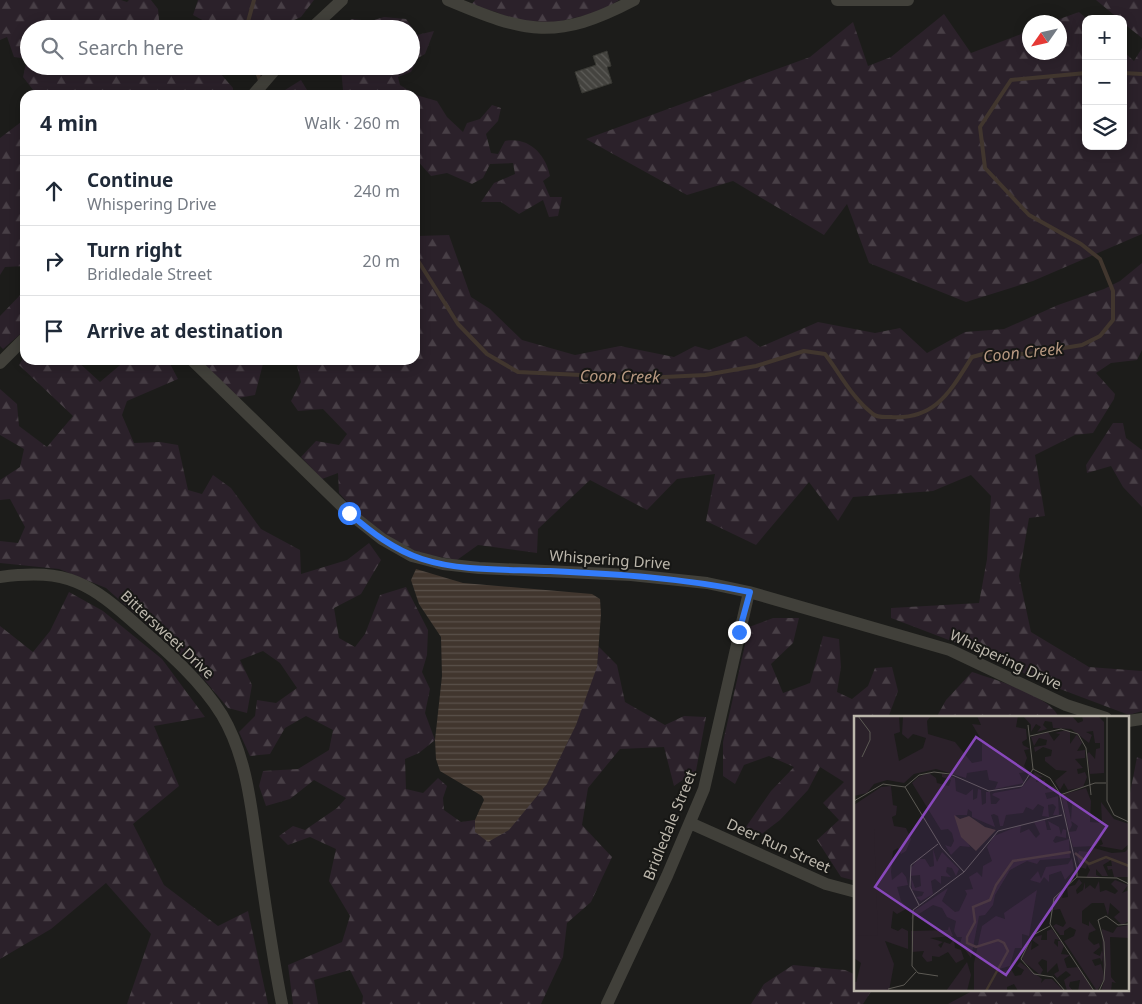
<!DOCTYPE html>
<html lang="en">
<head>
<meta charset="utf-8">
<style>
  body { margin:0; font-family:"Noto Sans",sans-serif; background:#f2f2f3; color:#1f2937 }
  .controls { position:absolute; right:15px; top:15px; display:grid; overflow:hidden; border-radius:10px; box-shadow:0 2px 12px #0003 }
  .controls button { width:45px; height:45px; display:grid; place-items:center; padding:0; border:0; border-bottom:1px solid #e0e1e3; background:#fff; color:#1f2937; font:25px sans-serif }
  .compass { position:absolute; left:1022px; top:15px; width:45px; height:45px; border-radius:50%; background:#fff; box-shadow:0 2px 12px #0003; rotate:236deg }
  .stop { position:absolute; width:15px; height:15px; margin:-11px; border:4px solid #337cfb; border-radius:50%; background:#fff }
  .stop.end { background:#337cfb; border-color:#fff; box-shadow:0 1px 5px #0008 }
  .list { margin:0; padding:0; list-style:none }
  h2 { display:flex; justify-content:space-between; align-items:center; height:65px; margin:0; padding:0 20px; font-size:21px }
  h2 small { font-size:16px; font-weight:400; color:#747a83 }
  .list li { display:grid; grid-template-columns:32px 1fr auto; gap:15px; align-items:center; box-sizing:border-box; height:70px; padding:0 20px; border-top:1px solid #e0e1e3 }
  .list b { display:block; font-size:19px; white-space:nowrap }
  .list p { margin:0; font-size:16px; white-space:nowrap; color:#747a83 }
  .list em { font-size:16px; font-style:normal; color:#747a83 }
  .icon { flex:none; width:28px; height:28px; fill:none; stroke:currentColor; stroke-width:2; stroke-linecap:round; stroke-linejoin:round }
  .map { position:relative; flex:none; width:1142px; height:1004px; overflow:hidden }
  .search { position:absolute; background:#fff; box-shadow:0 2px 12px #0003; left:20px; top:20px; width:400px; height:55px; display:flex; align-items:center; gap:12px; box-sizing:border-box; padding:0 18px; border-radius:28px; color:#747a83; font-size:19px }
  .panel { position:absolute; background:#fff; box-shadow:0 2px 12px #0003; left:20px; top:90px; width:400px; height:275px; border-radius:15px }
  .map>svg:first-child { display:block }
</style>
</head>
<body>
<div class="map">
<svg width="1142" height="1004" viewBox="0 0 1142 1004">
  <defs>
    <pattern id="forest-firs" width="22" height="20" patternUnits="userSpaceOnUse" patternTransform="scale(1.25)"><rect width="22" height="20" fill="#2b212a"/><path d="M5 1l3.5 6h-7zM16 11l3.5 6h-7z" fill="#483f46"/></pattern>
    <pattern id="water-rules" width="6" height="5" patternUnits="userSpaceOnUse" patternTransform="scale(1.25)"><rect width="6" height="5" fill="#41362e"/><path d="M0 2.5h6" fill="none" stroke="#5a514a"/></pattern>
    <pattern id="building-back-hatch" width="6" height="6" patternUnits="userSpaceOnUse" patternTransform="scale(1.25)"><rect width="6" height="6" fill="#44433f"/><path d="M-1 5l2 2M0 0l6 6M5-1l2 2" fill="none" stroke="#5d5c58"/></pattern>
  </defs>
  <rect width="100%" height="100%" fill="#1c1c1a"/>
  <path fill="url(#forest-firs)" d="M0,0H121L127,2L129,0H151L158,9L160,29H29V66H214L233,88V95H37L23,77L27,59L14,57L7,37L0,40Z
    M198,0H314L301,17L285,24L282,29H219L193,15Z
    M475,0H619L602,11L554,23L515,20L496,12L471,5Z
    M1096,0H1142V38L1123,23V19H1119Z
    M1079,12L1087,19L1086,146H1123V51L1134,61L1142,48V234L1033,281L966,302L869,263L847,204L824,235L733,181L687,195L586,139L810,57L853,22L868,66L891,57L944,14L971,53L1029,31L1030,52H1060V22H1051Z
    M384,17L406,19L417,35L434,31L425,54L418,58L411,72L398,77L400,85L416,95L437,101L447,117L463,132L467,123L480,119L492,105L501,108L498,121L486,134L491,153L498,154L505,141C528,136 546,154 550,176L543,181L550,197H562L558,216L549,217L543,200L519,214L501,202H481L494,183L515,174L513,163L490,164L483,178L472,184L447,173L431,176L415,158V95H358L343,90L341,68L335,66H411V29H333L352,19L371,21Z
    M301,80L310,95H277Z
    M25,119V266L5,267L0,275V138Z
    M415,231L418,236L449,235L471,297L490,309L522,340L575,355L620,346L674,357L695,346L709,350L746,336L760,347L818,322L875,333L900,328L927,353L965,332L1004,329L1058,305L1104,289L1120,281L1142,263V350L1137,360L1111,363L1096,373L1115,394L1114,399L1093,433L1075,435L1035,455L1045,516L1029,518L1019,576L1031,632L1089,667L1142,671V711L1129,715L1052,686L962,645L891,618V608L979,603L987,559L991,496L971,475L933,491L853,497L838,521L809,482L756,545L706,521L715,474L677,479L647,510L590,480L538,529L537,553L478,545L457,560L419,553L393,540L361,517L339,493L338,473L322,479L301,457L316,441L339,445L347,434L323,409L298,411L291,401L301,382L297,366L305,360H415Z
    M25,290V330L3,349L0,346V316Z
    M25,355V360H76L100,382L126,360H168L178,379L127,401L122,415L134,443L160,442L178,445L188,490L202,494L213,475L231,488L261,529L300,550L301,574L347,560L369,543L381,560L361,594L334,608L339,638L355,647L365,634L380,595L406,587L428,630L427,655L422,672L430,689L425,713L435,740L419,753L405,759L406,789L423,793L438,778L447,786L443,798L444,810L461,822L475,820V832L597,667L598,646L617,665L625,702L665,725L684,716L706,717L696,771L674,786L664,747L620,749L588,788L582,825L612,857L591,902L567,923L563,957L541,1004H362L363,996L350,970L314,980L318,1004H293L288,965L342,942L350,916L329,881L336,849L310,837L288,845L279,836L293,826L305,830L337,808L346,798L314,780L290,799L266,806L259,786L263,771L298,769L329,750L333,730L306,716L285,728L270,754L250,756L239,732L255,716L257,700L276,703L297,688L280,663L263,651L240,660L252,685L247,713L228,708L191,664L106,588L59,569L0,563V541L18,543L25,527L10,499L0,500V480L20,467L24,449L0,435V389L17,404L19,426L47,447L73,416L19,365Z
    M199,360H264L255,395L238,398Z
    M1113,423H1123L1126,438L1142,450V507L1123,487L1111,466L1087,473L1086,465Z
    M69,592L103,611L162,659L205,717L154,726L179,786L133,824L164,885L218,926L248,911L268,1004H127L151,934L106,883L51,929L0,959V626L33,652L50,631Z
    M773,618H799L793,643L771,664L783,693L810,683L823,636L839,639L841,667L837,692L852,699L868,686L875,668L892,667L898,691L888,718H856V881L841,877L817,840L839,820L823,803L844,782L820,767L808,790L780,820L759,836L741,834L771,791L794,767L769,756L744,765L735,784L723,776V742L749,627Z
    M972,672C993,679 1052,696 1059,718H936L946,700Z
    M1137,757L1142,759V1004H948L974,990H1128V804Z
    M793,965L845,970L856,975V990H872L863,1004H751L764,984Z"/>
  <path fill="url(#water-rules)" d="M416,569L463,583L592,594L600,599L601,614L597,667L576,725L547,784L509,830L488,842L475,832V820L484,800L482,796L440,771L436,759L435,740L442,676L441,637L419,604L411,580Z"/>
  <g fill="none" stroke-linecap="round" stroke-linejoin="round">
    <path stroke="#41362e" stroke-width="4" d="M246,29L254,0
      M255,66L265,95
      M1123,73L1142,74
      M415,256L458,324L487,354L518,372L644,378L705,375L756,366L804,351L825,354C841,375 852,398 873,414C877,418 885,417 891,417C936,420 951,390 972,357L987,353L1028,354L1082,345L1100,336L1113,320V291L1100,259L1081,244L1029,215L985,168L980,127L1011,80L1086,73"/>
  </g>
  <path fill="url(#building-back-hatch)" stroke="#383833" d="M607,51L611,66L607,67L612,83L582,93L575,72L596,65L593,56Z"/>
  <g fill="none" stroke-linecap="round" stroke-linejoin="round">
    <path stroke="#41403a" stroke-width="12" d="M448,0C526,33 556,41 634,0
      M837,0H908
      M311,29L342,0
      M253,95L278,66
      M192,360L349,513L382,539L412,556L443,564L479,568L631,575L707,583L749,592L950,650L1066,705L1106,718
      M0,363L25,338
      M0,577C68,568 90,583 139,627C169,653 201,681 222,715C247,757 251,807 258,854C265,904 272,954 282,1004
      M1128,721L1142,719
      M690,823L826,884L856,892
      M607,1004L667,876L704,789L749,592"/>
  </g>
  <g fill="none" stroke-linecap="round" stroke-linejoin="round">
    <path stroke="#337cfb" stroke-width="6" d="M349,513C371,532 394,550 422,559C462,572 508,569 550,571C617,574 683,578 750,592L739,632"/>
  </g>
  <g text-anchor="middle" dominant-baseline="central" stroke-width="4" stroke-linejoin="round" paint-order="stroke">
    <g font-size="15" fill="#bcb7ac" stroke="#171715">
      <text transform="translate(610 559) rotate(4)">Whispering Drive</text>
      <text transform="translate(168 634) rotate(43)">Bittersweet Drive</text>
      <text transform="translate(1006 659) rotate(25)">Whispering Drive</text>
      <text transform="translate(669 825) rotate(-68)">Bridledale Street</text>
      <text transform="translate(779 845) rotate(24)">Deer Run Street</text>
    </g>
    <g font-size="16" font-style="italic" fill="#b89981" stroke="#171715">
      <text transform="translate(1023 352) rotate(-6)">Coon Creek</text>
      <text transform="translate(620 376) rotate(1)">Coon Creek</text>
    </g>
  </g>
  <g transform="translate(854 716)">
    <rect width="275" height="275" fill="#1c1c1a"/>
    <path d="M0,0H45L46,16L40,18L45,45L69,32L72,22L59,18L54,23L48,18L49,0H77L73,5L74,18L101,26L118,47L128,45V25L118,8L127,9L123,0H164L162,11L172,13L173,23L168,26L169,29L176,33L170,34L173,42L170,50L175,56L165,57L170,67L141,73L144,66L135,64L133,54L113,57L112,62L82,53L60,58L50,67L33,64L20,68L13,77L0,80ZM169,0H218L224,7L229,5L228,0H244L250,6V57L236,58L233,38L235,36L241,43L242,33L246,32V27H241L239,15L232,16L238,19L235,27L217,13L199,12L198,6L191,5L189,9L193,13L183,16L187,11L182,8L177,16V9ZM212,14L216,15V28L223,18L228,27L223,35L231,34V42L221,43L229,52L223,53L224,58L231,56L233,61L229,71L214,74L210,67L206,74L201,65L213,55L202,54L191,45V41L197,40L198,34L189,31L181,36L180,31L192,29L193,24L185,22L180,30L177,21L194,16L200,25L206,18L201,17ZM181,56L189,61L183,62L182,66L191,64L192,73L200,70L203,75L191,77L193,83L204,80L205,99H199L202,91L199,88L194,89L195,101L188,100L190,91L184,88L179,94L172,91L169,97L152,99L149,110H146L144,100L140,98L137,99L141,111L118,101V96L114,93L113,99H102L116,131L106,130L97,139L91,129L97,131L100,125L98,117L94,113L87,114L58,67L64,61L75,57L82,62L83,67L95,70L97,64L88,61V57L94,59L101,62L102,75L112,79L119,73V84L123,82L124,73L127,74L128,89L132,87V76H136L137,88H142L146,83L138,79L140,77L167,72ZM37,70L39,89L43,90L42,99L38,101L40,110L52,112L57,123L52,135L47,138L44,132L39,135L37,156L38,164L48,156L52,161L54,169L43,171L47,185L54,192L43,198L39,195L37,212L44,215L48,212L54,215V233L31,225L40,248L35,275H0L7,247L0,242V89L27,71ZM232,72L237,85L236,106L248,107L247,86L260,103L275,108V128L268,134L245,130L249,128L247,123L242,130L219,131L215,116L222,115L224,110L217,105L218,87L212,81L218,109L215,115L207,79ZM191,104L193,114H197L194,105L205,111L207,119L209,113L212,114V122L202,120L199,125L201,127L215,123L216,142L186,144L183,148L173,145L156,154L141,179L139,189L131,199L125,200L117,242L106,227L108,221H103L100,215L102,205L93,201L88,192L79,189L57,203L60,195L94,172L88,185L101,196L105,195L113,178L111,174L119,173L115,161L123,156L128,161L129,150L138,145L133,131L140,120L167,109L166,117L175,113L182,122L186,118L180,106ZM240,132L258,137L271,136L275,132V161H260L258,153L254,154L253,150H258L257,144L249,149L254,160H248L242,153V159L247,161L232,162L236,154L233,149L232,153L226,151L223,140L225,135L236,136ZM79,133L83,146L88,136L105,153L102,160L98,152L93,151L92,156L97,161L87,160V168L81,163L77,165L79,178L67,185L62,181L68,180L70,176L58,174L57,161L61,172L67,170L66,159L56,160L57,152L64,143H71L76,151L80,150ZM218,142L220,154L211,164L207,155L195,159V166L190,161L186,167L176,164L184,155L187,163L192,151L214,148ZM225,163L228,167L222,174L223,178L229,174L231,166V173L236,169L241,173L245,165L246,176L252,174L261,178L264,175L257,168L261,164L274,169L268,177L275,174V205L268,209L260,201L266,196L256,187L254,200L250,187H238L228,195V207L235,210V205L242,214L235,217L234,223L240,229L245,227L246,231L239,237L246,240L248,234L249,239L248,246L246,242L238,244L241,250L247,248L249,255L250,263L243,275L210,225L220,220L222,214L216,211L210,215V219H206L199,210L202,208L209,211L212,207L206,193L199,194L200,183L211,172L208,182L214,181L213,171L221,169ZM183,174L175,220L168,218V232H161L156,250L145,253L147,256L157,253L161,260L167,259L170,254L163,250L166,246L188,263L187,267L191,263H198L209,274L164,275L160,268L153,271V275H120V247L128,210L142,200L151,203L150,197ZM275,209V222L256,221L257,261L262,267L258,266L257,275H247L250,265L248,213L259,217L263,211ZM95,210L99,220L76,222L89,226L84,229L87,232L90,226L96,228L100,223L101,232L107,234L110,243L102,247L94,236L85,241L78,240V245L73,246L68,240L70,235L58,236L57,215L94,214ZM198,213L206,224L201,223L200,227L204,231V225H207L210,230L207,238L216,239L210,243L213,252L225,251L239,275H224L226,264L216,266L215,270L219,275H213L210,264L217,259L212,255L203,262L200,258L205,255L203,247L193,257V245L188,243L184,247L189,254L186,259L169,245L168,241L178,225L177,234L185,229L178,224L181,221L188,219L187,224H193V215ZM113,246L117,259L113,275H92Z" fill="#2b212a"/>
    <path d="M0,113H20L24,220L0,219ZM0,266H32V275H0Z" fill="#2b212a"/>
    <path d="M100,99L106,103L115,100L131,111L142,114L122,135L107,121Z" fill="#41362e"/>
    <path fill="none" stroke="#41362e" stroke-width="2.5" d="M221,137L235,148L252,141L275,150M132,275L154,235L150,227L144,224L122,231L113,227V221L121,206L119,191L136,184L142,169L159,145L217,136"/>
    <path fill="none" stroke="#5c5a54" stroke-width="1" d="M4,0L16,16V24L8,41M253,0V85L260,99L275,106M176,20L207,13L224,18L232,32L237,79M179,53L196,62L205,76L223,154V161L200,182L196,208L240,275M51,71L65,59L80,56L96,58L135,75L168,70L179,53L174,9M51,71L88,132L110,156M206,79L241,67H252M0,85L29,68L51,71M223,161L263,162L275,168M65,189L56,171L57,149L84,128M196,210L179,219L167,243L180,258L199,261L211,275M84,260L64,257L58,250L59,194L110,156L144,115L208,99M34,273L50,269L62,256M245,275L250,264L251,249L250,226L244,204L252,200L264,209L275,208"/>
    <path fill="#8848bb" fill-opacity="0.15" stroke="#8848bb" stroke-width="2.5" d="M122,21L253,110L152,259L21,171Z"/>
    <rect width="275" height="275" fill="none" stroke="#bcb7ac" stroke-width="2.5"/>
  </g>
</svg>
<div class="controls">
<button>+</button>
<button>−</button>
<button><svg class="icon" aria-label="layers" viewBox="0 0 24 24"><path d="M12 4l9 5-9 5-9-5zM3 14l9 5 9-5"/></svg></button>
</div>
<svg class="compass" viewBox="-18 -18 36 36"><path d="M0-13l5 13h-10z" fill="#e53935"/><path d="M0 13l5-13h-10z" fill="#747a83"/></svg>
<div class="stop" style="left:349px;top:513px"></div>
<div class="stop end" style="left:739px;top:632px"></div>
<div class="search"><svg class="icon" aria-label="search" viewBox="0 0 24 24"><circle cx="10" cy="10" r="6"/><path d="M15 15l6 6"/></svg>Search here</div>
<section class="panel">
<h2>4 min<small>Walk · 260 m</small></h2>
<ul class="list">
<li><svg class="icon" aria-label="ahead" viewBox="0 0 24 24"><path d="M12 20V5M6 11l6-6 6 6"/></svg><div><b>Continue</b><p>Whispering Drive</p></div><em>240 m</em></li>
<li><svg class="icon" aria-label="right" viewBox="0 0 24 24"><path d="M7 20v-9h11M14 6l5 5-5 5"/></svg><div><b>Turn right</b><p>Bridledale Street</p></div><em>20 m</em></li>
<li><svg class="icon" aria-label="arrive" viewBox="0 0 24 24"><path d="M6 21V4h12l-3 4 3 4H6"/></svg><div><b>Arrive at destination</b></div></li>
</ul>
</section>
</div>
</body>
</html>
